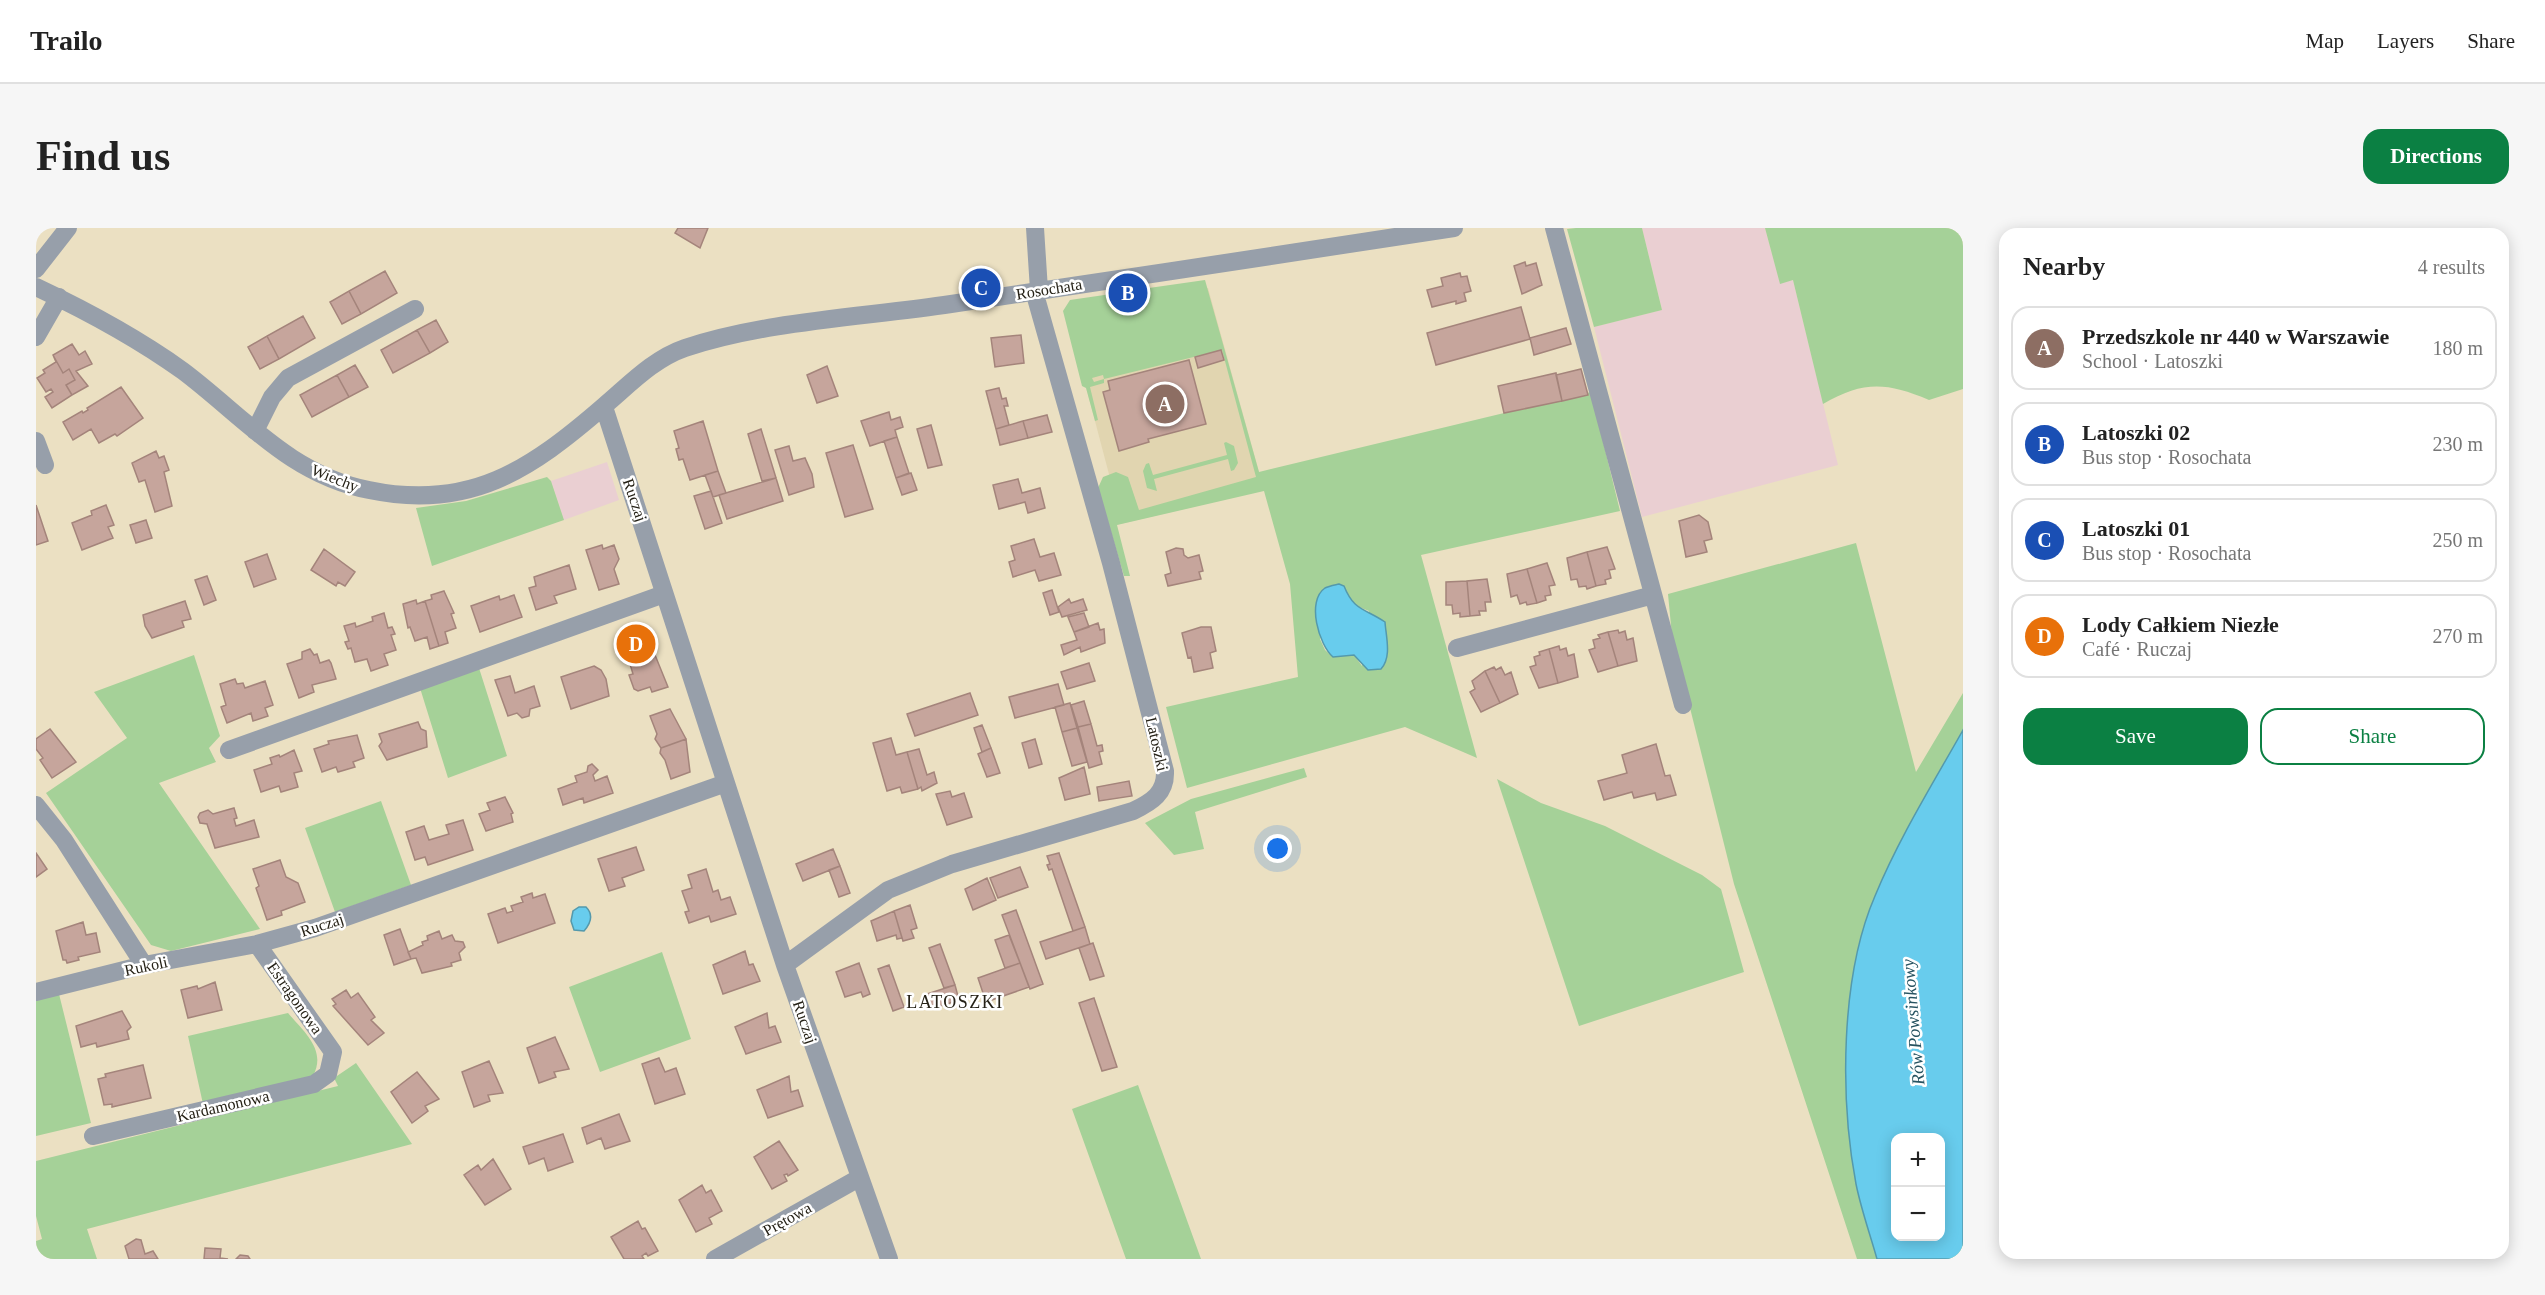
<!DOCTYPE html>
<html lang="en">
<head>
<meta charset="utf-8">
<style>
  body { margin:0; font-family:"Times New Roman",serif; background:#f6f6f6; color:#222 }
  .controls { position:absolute; right:18px; bottom:18px; display:grid; overflow:hidden; border-radius:12px; box-shadow:0 3px 15px #0003 }
  .controls button { width:54px; height:54px; display:grid; place-items:center; padding:0; border:0; border-bottom:2px solid #e0e0e0; background:#fff; color:#222; font:30px sans-serif }
  .you { position:absolute; left:1242px; top:621px; width:21px; height:21px; margin:-15px; border:4px solid #fff; border-radius:50%; background:#1a73e8; box-shadow:0 0 0 9px #1a73e833 }
  .badge { display:grid; place-items:center; width:39px; height:39px; border-radius:50%; background:#0b8043; color:#fff; font-size:20px; font-weight:700 }
  .pin { position:absolute; translate:-50% -50%; border:3px solid #fff; box-shadow:0 2px 6px #0006 }
  .list { margin:0; padding:0; list-style:none }
  h2 { display:flex; justify-content:space-between; align-items:center; height:78px; margin:0; padding:0 24px; font-size:26px }
  h2 small { font-size:20px; font-weight:400; color:#767676 }
  .list li { display:grid; grid-template-columns:39px 1fr auto; gap:18px; align-items:center; box-sizing:border-box; height:84px; margin:0 12px 12px; padding:0 12px; border:2px solid #e0e0e0; border-radius:18px }
  .list b { display:block; font-size:22px; white-space:nowrap }
  .list p { margin:0; font-size:20px; white-space:nowrap; color:#767676 }
  .list em { font-size:20px; font-style:normal; color:#767676 }
  .actions { display:flex; gap:12px; padding:18px 24px }
  .actions a { flex:1; padding:14px 0; border:2px solid #0b8043; border-radius:18px; text-align:center; font-size:21px; color:#0b8043 }
  .actions .main { background:#0b8043; color:#fff }
  .map { position:relative; flex:none; width:1927px; height:1031px; overflow:hidden; border-radius:18px }
  header { display:flex; align-items:center; gap:36px; box-sizing:border-box; height:84px; padding:0 30px; background:#fff; border-bottom:2px solid #e0e0e0 }
  header strong { font-size:28px }
  nav { display:flex; gap:33px; margin-inline-start:auto; font-size:21px }
  .intro { display:flex; align-items:center; justify-content:space-between; box-sizing:border-box; height:144px; padding:0 36px }
  h1 { margin:0; font-size:42px }
  .button { padding:15px 27px; border-radius:18px; background:#0b8043; color:#fff; font-size:21px; font-weight:700 }
  main { display:flex; gap:36px; padding:0 36px }
  aside { flex:1; background:#fff; border-radius:18px; box-shadow:0 3px 15px #0003 }
  .map>svg:first-child { display:block }
</style>
</head>
<body>
<header>
<strong>Trailo</strong>
<nav><a>Map</a><a>Layers</a><a>Share</a></nav>
</header>
<div class="intro"><h1>Find us</h1><a class="button">Directions</a></div>
<main>
<div class="map">
<svg width="1927" height="1031" viewBox="0 0 1927 1031">
  <rect width="100%" height="100%" fill="#ebe0c2"/>
  <path fill="#e1d5b0" d="M1172,60L1228,262L1080,297L1074,250L1030,83Z"/>
  <path fill="#eacfd2" d="M1606,0H1729L1744,55L1757,52L1802,237L1606,289L1558,99L1626,82Z
    M571,234L583,272L528,292L515,253Z"/>
  <path fill="#a5d198" fill-rule="evenodd" d="M1540,0H1606L1626,82L1558,99L1531,1Z
    M1729,0H1927V161L1893,172C1850,154 1827,153 1787,176L1757,52L1744,56Z
    M1169,52L1223,244L1555,164L1584,283L1385,327L1441,530L1369,499L1151,560L1130,479L1262,449L1254,356L1228,263L1081,297L1094,348H1088L1062,260L1067,249L1080,244L1092,249L1103,282L1220,249L1186,122L1068,151L1067,147L1056,150L1058,154L1068,151V155L1054,159L1062,192L1059,193L1050,160L1046,158L1027,83L1034,72L1082,65L1083,70L1100,68L1099,62ZM1309,361C1313,375 1320,378 1333,383L1326,438L1318,427L1297,429L1289,422L1284,411Z
    M1190,214L1198,218L1202,235L1198,242L1195,243L1192,231L1118,251L1121,263L1111,260L1107,243L1110,236L1113,235L1117,247L1191,227L1188,215Z
    M511,249L515,253L528,292L396,338L380,280L430,273Z
    M1820,315L1880,544L1927,465V1031H1821L1698,656L1636,408L1632,366ZM1860,910H1904V1008H1860Z
    M158,427L184,508L173,520L180,534L123,555L224,701L135,723L115,717L10,565L91,510L58,464Z
    M443,440L471,528L412,550L384,460Z
    M1268,540L1271,549L1159,584L1168,621L1138,627L1109,595L1155,571Z
    M1461,551L1505,575L1569,598L1666,647L1685,661L1708,744L1543,798Z
    M345,573L375,657L299,684L269,600Z
    M626,724L655,811L564,844L533,759Z
    M23,766L55,895L0,908V772Z
    M252,785C268,804 291,822 277,848L167,876L152,808Z
    M320,835L376,916L51,1001L61,1031H0V1013L6,1011L0,988V933L302,858L298,850Z
    M1102,857L1165,1031H1090L1036,881Z"/>
  <path fill="#68cced" stroke="#5499ac" stroke-width="1.5" fill-rule="evenodd" d="M1303,356L1308,358C1318,383 1328,380 1349,394C1350,409 1356,429 1345,441L1332,442L1318,427L1297,429C1283,417 1270,373 1289,360C1293,358 1299,357 1303,356Z
    M1927,502V1031H1841C1834,1006 1825,981 1820,956C1804,871 1804,749 1839,668C1863,610 1896,557 1927,502ZM1860,910H1904V1008H1860Z
    M543,679H550C558,687 555,695 548,703L538,702L535,693L537,683Z"/>
  <path fill="#c6a59c" stroke="#a4847b" stroke-width="1.5" d="M642,0H672L664,20L639,5Z
    M1489,34L1490,38L1500,35L1506,57L1486,66L1478,38Z
    M349,43L361,65L325,86L313,63Z
    M1424,45L1425,49L1431,48L1433,56L1435,63L1428,65L1430,73L1420,76V73L1396,79L1391,62L1407,58L1405,50Z
    M313,63L325,86L306,96L294,74Z
    M1485,79L1494,111L1400,137L1391,105Z
    M267,88L279,110L243,131L231,108Z
    M400,92L412,114L394,125L381,102Z
    M1530,100L1535,116L1498,127L1494,110Z
    M381,102L394,125L357,145L345,122Z
    M985,107L988,135L959,139L955,110Z
    M231,108L243,131L224,141L212,119Z
    M36,116L43,127L49,123L56,136L40,143L52,158L36,167L30,157L39,152L33,141L27,145L17,127Z
    M1185,122L1188,132L1162,140L1159,129Z
    M17,127L27,145L33,141L39,152L30,157L36,167L16,180L9,169L17,164L15,161L10,164L1,150L9,145L7,142L20,134Z
    M1153,132L1170,196L1112,211L1113,214L1083,223L1067,164L1074,162L1072,153Z
    M319,137L332,159L313,169L301,147Z
    M791,138L802,168L781,175L771,147Z
    M1545,141L1552,167L1526,173L1520,147Z
    M1520,145L1526,173L1468,185L1462,158Z
    M301,147L313,169L276,189L264,167Z
    M85,159L107,190L81,208L79,206L63,215L55,201L37,212L27,194L46,183L47,185L52,182L51,180Z
    M963,160L966,171L970,170L972,178H968L973,197L960,201L950,163Z
    M853,184L855,192L864,189L867,199L859,202L861,209L834,218L825,193Z
    M1011,187L1016,204L992,210L987,193Z
    M667,193L682,243L654,252L647,231L643,232L640,221L643,220L638,203Z
    M987,193L992,210L964,217L960,201Z
    M895,197L906,237L892,240L881,201Z
    M725,201L740,250L726,253L712,206Z
    M861,209L873,245L860,250L848,213Z
    M817,217L837,281L809,289L790,225Z
    M753,218L757,233L769,230L776,246L778,259L753,267L739,222Z
    M120,223L123,230L128,228L133,242L128,244L136,278L119,284L109,252L103,254L96,235Z
    M682,243L690,265L677,269L669,247Z
    M875,245L881,262L866,267L860,250Z
    M740,250L747,273L691,291L683,267Z
    M982,251L986,265L1004,260L1009,280L992,285L989,274L963,281L957,257Z
    M675,263L686,295L669,301L658,268Z
    M0,277L12,313L0,317Z
    M70,277L78,297L72,299L77,310L46,322L36,295L56,287L55,283Z
    M1663,287L1672,294L1676,311L1668,313L1671,324L1650,329L1643,293Z
    M110,292L116,310L100,315L94,297Z
    M998,311L1004,329L1018,325L1025,347L1003,353L999,342L977,349L973,334L979,332L975,318Z
    M566,317L567,321L578,317L583,331L578,341L583,356L563,362L550,322Z
    M1571,319L1579,341L1573,342L1575,350L1569,352L1570,356L1560,358L1551,324Z
    M1140,320L1147,321L1148,327L1152,330L1163,327L1167,343L1163,344L1165,351L1132,358L1129,347L1135,345L1130,324Z
    M288,321L319,344L309,358L302,354L300,358L275,342Z
    M1551,324L1560,358L1551,361L1550,358L1543,359L1541,351L1535,352L1531,330Z
    M231,326L240,351L218,359L209,334Z
    M1511,335L1519,357L1513,358L1515,367L1509,368L1510,372L1501,375L1491,341Z
    M533,337L540,361L518,368L521,375L500,382L493,360L500,358L498,349Z
    M1491,341L1501,375L1491,377L1490,374L1484,376L1481,367L1475,369L1471,346Z
    M171,348L180,372L168,377L159,352Z
    M1451,351L1455,374H1449L1450,383H1443L1444,387L1434,388L1431,353Z
    M1431,353L1434,388L1424,389V385L1417,386L1416,377H1410V354Z
    M1016,362L1023,384L1014,387L1007,365Z
    M408,363L418,385L415,386L420,400L409,404L412,415L403,418L389,373L396,371L395,367Z
    M478,367L486,389L444,404L435,378L463,368L464,372Z
    M1033,371L1035,375L1047,371L1051,382L1026,389L1022,379Z
    M380,372L381,376L389,373L403,418L394,421L391,409L379,413L374,399L372,400L367,376Z
    M149,373L155,391L146,393L148,399L116,410L109,398L107,387Z
    M348,385L352,400L356,399L359,406L355,407L360,422L348,426L352,437L335,443L331,431L319,434L315,420L312,421L309,414L313,413L308,398L319,395L320,399L337,393L336,389Z
    M1048,385L1053,399L1038,404L1032,389Z
    M1062,395L1064,402L1068,401L1069,415L1045,424L1044,419L1028,427L1025,417L1041,412L1038,404Z
    M609,398L619,427L594,436L591,427L587,428L583,414L585,410L600,405L599,402Z
    M1165,399H1175L1180,423L1174,425L1177,440L1158,444L1155,429L1152,430L1146,405Z
    M1582,402L1583,405L1589,403L1591,412L1597,410L1601,433L1582,438L1572,404Z
    M1572,404L1582,438L1562,444L1553,422L1559,420L1557,412L1564,410L1562,407Z
    M1523,418L1524,422L1530,420L1532,428L1538,426L1542,449L1522,455L1513,421Z
    M274,421L278,427L281,426L284,435L293,432L295,435L300,451L276,457L278,464L263,470L251,436L266,431V424Z
    M1513,421L1522,455L1503,460L1494,439L1500,437L1498,429L1504,427L1503,424Z
    M619,427L632,459L616,464L614,459L602,463L598,461L593,447L597,446L594,436Z
    M1053,435L1059,453L1031,461L1025,444Z
    M558,438L565,442L570,451L573,468L535,481L525,449Z
    M1458,439L1460,442L1465,439L1469,447L1475,444L1482,466L1464,475L1449,443Z
    M1449,443L1464,475L1445,484L1434,464L1439,461L1436,453Z
    M474,448L479,465L498,458L504,478L494,481L493,488L486,490L481,485L472,488L459,452Z
    M199,451L201,456L207,455L209,460L229,453L237,477L229,480L232,488L217,493L215,485L191,495L185,479L190,477L184,456Z
    M1022,456L1028,477L979,490L973,469Z
    M934,465L942,487L879,508L871,486Z
    M1048,473L1055,496L1042,499L1035,477Z
    M1034,475L1041,500L1026,504L1019,479Z
    M634,481L650,511L625,520L619,511L621,506L614,488Z
    M382,494L385,501L390,503L391,519L351,532L343,518L346,514L343,506Z
    M1055,496L1061,518L1066,517L1067,523L1063,524L1066,536L1053,540L1042,499Z
    M946,497L955,520L946,524L938,500Z
    M1041,500L1051,534L1036,538L1026,504Z
    M14,501L40,534L16,550L4,532L7,530L0,521V511Z
    M321,507L328,530L317,534L319,539L302,544L300,539L286,544L278,521L293,516L292,513Z
    M855,510L860,527L871,524L882,561L866,565L864,559L851,563L837,515Z
    M650,511L654,544L635,551L629,532L624,525L625,520Z
    M999,511L1006,536L993,540L986,515Z
    M1620,516L1629,548L1634,547L1640,567L1621,572L1619,565L1598,570L1596,564L1568,572L1562,553L1591,545L1586,527Z
    M955,520L964,545L951,549L942,526Z
    M883,521L891,547L898,544L901,555L886,563L885,559L882,561L871,524Z
    M258,522L266,543L258,545L262,559L245,564L243,558L225,564L218,542L236,536L234,530L243,527L244,529Z
    M556,536L562,542L557,547L559,553L571,548L577,565L548,575L547,570L527,577L522,561L541,554L539,548L551,544L552,538Z
    M1048,539L1054,566L1029,572L1023,550Z
    M1093,553L1096,568L1063,573L1061,559Z
    M914,563L916,569L928,565L936,589L911,597L900,566Z
    M469,569L477,585L475,586L477,594L450,603L443,586L454,582L451,575Z
    M198,580L201,590L198,591L200,598L218,592L223,609L179,620L171,596L164,595L162,589L164,585L172,582L177,586Z
    M427,592L437,622L392,637L389,629L379,632L370,604L388,598L393,612L413,606L410,597Z
    M600,619L608,642L586,650L589,658L573,663L562,631Z
    M797,621L804,638L767,653L760,636Z
    M0,625L11,641L0,649Z
    M1023,625L1049,699L1037,703L1016,641L1013,642L1011,637L1014,636L1011,628Z
    M244,632L250,649L262,655L269,674L245,683L246,687L231,692L220,660L223,658L217,641Z
    M804,638L814,665L803,669L793,642Z
    M984,639L992,659L962,670L954,650Z
    M670,641L677,664L682,662L685,672L694,669L700,686L675,694L673,688L653,695L649,684L653,683L646,663L656,660L652,647Z
    M951,650L960,672L937,682L929,661Z
    M496,665L497,670L509,666L519,695L462,715L452,686L469,680L471,685L477,683L475,678L487,674L485,669Z
    M874,677L881,700L875,702L878,710L867,713L858,683Z
    M980,682L1007,756L994,761L966,687Z
    M858,683L866,710L861,711L860,707L841,713L835,693Z
    M47,694L50,707L60,705L64,724L42,729L43,732L31,735L30,732H27L20,703Z
    M1049,699L1054,716L1010,731L1004,714Z
    M364,701L375,731L358,737L348,707Z
    M403,703L406,711L416,707L419,713L427,714L429,719L423,725L425,732L415,735L416,738L386,745L380,730L375,731L372,724L387,717L386,714L392,712L391,708Z
    M973,707L984,735L969,740L959,712Z
    M1057,715L1068,748L1054,752L1043,720Z
    M904,716L919,757L908,760L893,720Z
    M709,723L713,737L717,736L724,753L687,766L677,737Z
    M823,735L834,766L827,769L825,764L809,769L800,744Z
    M984,735L993,759L950,774L942,750Z
    M853,737L868,779L857,783L842,741Z
    M179,754L186,782L152,790L145,762L161,758L162,761Z
    M919,757L923,772L896,781L891,766Z
    M310,762L315,770L322,765L339,789L335,792L348,805L332,817L297,778L300,776L296,771Z
    M1058,770L1081,839L1066,843L1043,775Z
    M86,783L95,799L91,803L93,811L61,819L60,815L45,819L40,798Z
    M731,785L733,800L739,798L745,814L710,826L699,799Z
    M519,809L533,841L518,844L520,849L503,855L491,820Z
    M623,830L629,844L640,840L649,866L619,876L606,836Z
    M453,833L467,865L452,867L454,873L438,879L426,844Z
    M107,837L115,870L76,879V876L68,877L62,851L70,849L69,846Z
    M381,844L403,871L389,878L392,883L376,895L355,864Z
    M753,848L755,864L762,862L767,878L732,890L721,862Z
    M583,886L594,913L569,921L565,910L551,916L546,900Z
    M527,906L537,934L512,943L508,930L493,936L487,919Z
    M743,913L762,942L752,948L751,946L748,947L751,953L736,961L718,929Z
    M457,931L475,961L449,977L428,947L442,937L445,942Z
    M666,957L670,965L675,962L686,983L673,990L676,996L660,1004L643,972Z
    M602,993L606,1001L609,1000L622,1023L612,1028L610,1025L606,1028L608,1031H588L575,1009Z
    M100,1011L105,1012L109,1026L117,1023L122,1031H93L89,1018Z
    M169,1020L185,1021L184,1030L192,1031H168Z
    M204,1027L212,1028L214,1031H200Z"/>
  <g fill="none" stroke-linecap="round" stroke-linejoin="round">
    <path stroke="#979faa" stroke-width="18" d="M999,0L1003,62
      M1518,0L1647,477
      M0,41L32,0
      M0,59C51,83 101,110 147,143C207,188 254,247 333,262C434,283 494,242 568,178C593,157 617,131 649,120C730,93 829,89 915,76C1083,52 1250,25 1418,0
      M0,109L23,69
      M568,179L749,737L853,1031
      M219,203L236,169L252,150L379,81
      M0,213L9,237
      M1421,420L1617,367
      M193,522L628,366
      M0,577L28,612L108,737
      M749,737L852,662L916,636L1097,583C1116,574 1130,565 1129,543L1075,335L998,63
      M0,764L108,737L221,716L279,700L690,555
      M57,908L278,856L292,846L297,824L221,716
      M679,1031L823,950"/>
  </g>
  <g text-anchor="middle" dominant-baseline="central" stroke-width="5" stroke-linejoin="round" paint-order="stroke">
    <g font-size="16" fill="#252116" stroke="#fff">
      <text transform="translate(1013 61) rotate(-9)">Rosochata</text>
      <text transform="translate(299 250) rotate(22)">Wiechy</text>
      <text transform="translate(599 272) rotate(71)">Ruczaj</text>
      <text transform="translate(1121 516) rotate(77)">Latoszki</text>
      <text transform="translate(286 697) rotate(-18)">Ruczaj</text>
      <text transform="translate(110 738) rotate(-12)">Rukoli</text>
      <text transform="translate(259 770) rotate(55)">Estragonowa</text>
      <text transform="translate(769 794) rotate(71)">Ruczaj</text>
      <text transform="translate(187 878) rotate(-13)">Kardamonowa</text>
      <text transform="translate(751 991) rotate(-29)">Prętowa</text>
    </g>
    <g font-size="18" letter-spacing="1.5" fill="#252116" stroke="#fff">
      <text x="919" y="774">LATOSZKI</text>
    </g>
    <g font-size="18" font-style="italic" fill="#275361" stroke="#fff">
      <text transform="translate(1877 794) rotate(-95)">Rów Powsinkowy</text>
    </g>
  </g>
</svg>
<div class="controls">
<button>+</button>
<button>−</button>
</div>
<div class="you"></div>
<div class="pin badge" style="left:1129px;top:176px;background:#8d6e63">A</div>
<div class="pin badge" style="left:1092px;top:65px;background:#1a4fb4">B</div>
<div class="pin badge" style="left:945px;top:60px;background:#1a4fb4">C</div>
<div class="pin badge" style="left:600px;top:416px;background:#e8710a">D</div>
</div>
<aside>
<h2>Nearby<small>4 results</small></h2>
<ul class="list">
<li><span class="badge" style="background:#8d6e63">A</span><div><b>Przedszkole nr 440 w Warszawie</b><p>School · Latoszki</p></div><em>180 m</em></li>
<li><span class="badge" style="background:#1a4fb4">B</span><div><b>Latoszki 02</b><p>Bus stop · Rosochata</p></div><em>230 m</em></li>
<li><span class="badge" style="background:#1a4fb4">C</span><div><b>Latoszki 01</b><p>Bus stop · Rosochata</p></div><em>250 m</em></li>
<li><span class="badge" style="background:#e8710a">D</span><div><b>Lody Całkiem Niezłe</b><p>Café · Ruczaj</p></div><em>270 m</em></li>
</ul>
<div class="actions"><a class="main">Save</a><a>Share</a></div>
</aside>
</main>
</body>
</html>
